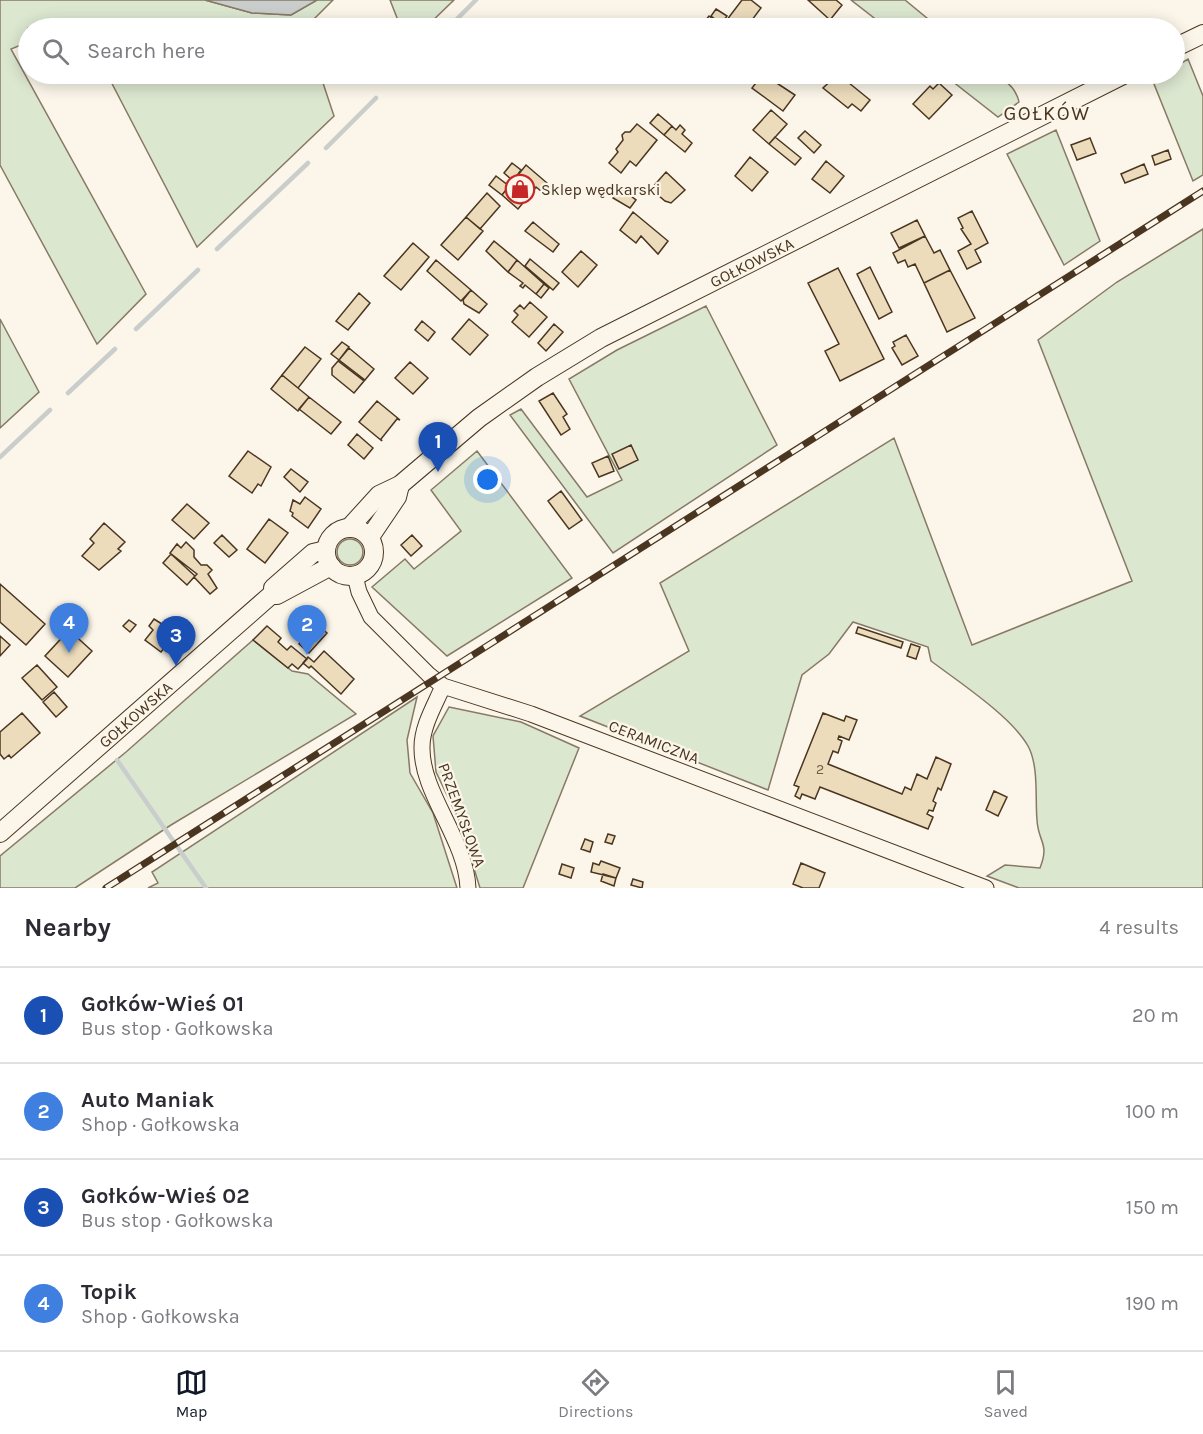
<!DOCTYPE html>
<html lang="en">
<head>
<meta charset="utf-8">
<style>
  body { margin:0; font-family:Karla,sans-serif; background:#f2f2f3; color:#2b2b33 }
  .you { position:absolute; left:488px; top:480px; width:21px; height:21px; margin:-15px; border:4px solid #fff; border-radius:50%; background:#1a73e8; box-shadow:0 0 0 9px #1a73e833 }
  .badge { display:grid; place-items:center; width:39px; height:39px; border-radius:50%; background:#111827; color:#fff; font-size:20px; font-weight:700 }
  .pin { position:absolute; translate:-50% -50px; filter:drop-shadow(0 2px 3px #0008) }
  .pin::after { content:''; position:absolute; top:32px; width:21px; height:18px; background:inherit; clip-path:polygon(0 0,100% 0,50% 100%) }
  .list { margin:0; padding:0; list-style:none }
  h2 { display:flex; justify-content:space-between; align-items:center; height:78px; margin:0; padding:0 24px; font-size:26px }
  h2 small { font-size:20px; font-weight:400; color:#7c7c81 }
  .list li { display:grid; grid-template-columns:39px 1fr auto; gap:18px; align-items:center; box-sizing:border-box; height:96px; padding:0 24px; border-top:2px solid #e1e1e2 }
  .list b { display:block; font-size:22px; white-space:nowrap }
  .list p { margin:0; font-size:20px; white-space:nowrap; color:#7c7c81 }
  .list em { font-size:20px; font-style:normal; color:#7c7c81 }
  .icon { flex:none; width:33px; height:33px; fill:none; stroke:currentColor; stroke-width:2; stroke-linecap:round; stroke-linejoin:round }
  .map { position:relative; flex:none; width:1203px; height:888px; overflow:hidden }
  .search { position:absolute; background:#fff; box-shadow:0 3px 15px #0003; left:18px; right:18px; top:18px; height:66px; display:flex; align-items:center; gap:15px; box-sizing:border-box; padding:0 21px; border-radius:33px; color:#7c7c81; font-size:22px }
  .sheet { height:462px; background:#fff }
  nav { display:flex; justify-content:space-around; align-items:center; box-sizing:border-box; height:84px; border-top:2px solid #e1e1e2; background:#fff; font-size:16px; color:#7c7c81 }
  nav a { display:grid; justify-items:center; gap:3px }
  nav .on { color:#111827 }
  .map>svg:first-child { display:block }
</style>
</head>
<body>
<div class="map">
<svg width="1203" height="888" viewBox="0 0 1203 888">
  <rect width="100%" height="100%" fill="#fbf6e9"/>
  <path fill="#dce7d0" stroke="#887966" stroke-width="1.5" d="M0,0H205L252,13L291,15L317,0H333L305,28H28V42L11,49L146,294L97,344L0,165Z
    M390,0H454L425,28H401Z
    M851,0H905L939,28H887Z
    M1188,59L1203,96V175L1193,181L1152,79L1162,74H1174L1175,67Z
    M107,74H320L334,116L197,247Z
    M943,74C971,73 1011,68 1019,102L998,117Z
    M1056,130L1100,241L1064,265L1007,154Z
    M1203,229V888H1019L987,876L1005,865L1040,868C1050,843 1038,842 1037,820C1035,798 1039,766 1028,746C1012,717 959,682 931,661L928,647L853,622L829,654L802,675L768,790L580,716L689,651L660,583L894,438L972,645L1132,581L1038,340L1117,282Z
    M706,306L777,445L613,553L510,415L521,409L587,497L622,480L569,379L617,350Z
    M0,319L39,392L0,428Z
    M477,451L572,578L447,656L372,587L405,559L414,569L461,531L431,490Z
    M337 552a13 13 0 1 1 26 0a13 13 0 1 1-26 0Z
    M253,640L292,671L308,674L356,714L171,825L75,888H0V856L126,752Z
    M417,697L407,740L410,773L433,813L457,888H148L158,883L152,872Z
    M449,707L521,722L579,748L523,888H480L459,820L436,772L433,736Z"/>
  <path fill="#c9cecd" stroke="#887966" stroke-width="1.5" d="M205,0H317L291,15L252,13Z"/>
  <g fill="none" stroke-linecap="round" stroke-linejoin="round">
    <path stroke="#c9cecd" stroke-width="4.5" d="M448,28L476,0
      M394,81L401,74
      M326,148L376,98
      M217,249L308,163
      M136,329L198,270
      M68,393L115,349
      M0,457L50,410
      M117,760L206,888"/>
  </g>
  <path fill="#ecdcbc" stroke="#4a3520" stroke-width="1.5" d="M742,0H751L761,8L746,28H728L723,25Z
    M808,0H836L842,5L830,20Z
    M716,9L727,16L721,24L711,16Z
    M709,16L726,28H704L701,26Z
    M1064,23L1070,28H1058Z
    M763,74L795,95L783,111L752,88Z
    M838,74L870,100L861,111L852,104L848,108L823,88Z
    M939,83L952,95L929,119L913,104L930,86L933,89Z
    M771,110L787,124L769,144L753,130Z
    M658,114L672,126L664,135L650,123Z
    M637,124L657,140L636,166L630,161L621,173L609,163L618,152L616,149L623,140L622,135L625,132H630Z
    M680,125L685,130L682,134L692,143L685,152L664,135L672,126L676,130Z
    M805,131L821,145L814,153L798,138Z
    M775,137L801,158L795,165L769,144Z
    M1090,138L1096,153L1077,160L1071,145Z
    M1168,150L1171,159L1155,165L1152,156Z
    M750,157L768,172L752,191L735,176Z
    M826,161L844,176L830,193L812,179Z
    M512,163L521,170L513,181L504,173Z
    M1144,164L1148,174L1125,183L1121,174Z
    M526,165L547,183L541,191L536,187L518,209L502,195Z
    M666,172L685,190L671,203L665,201L651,189Z
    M496,176L509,186L502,195L489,185Z
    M618,186L636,200L630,208L613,198L615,195L612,194Z
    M487,193L500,206L480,229L466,217Z
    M972,211L988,243L975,250L981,262L967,269L958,251L971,244L961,229L963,228L958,218Z
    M633,212L668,241L658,254L641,236L636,243L620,230Z
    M466,217L483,231L458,260L441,245Z
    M917,220L925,236L899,248L891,233Z
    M533,222L559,244L553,252L525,231Z
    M925,236L934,253L940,250L950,270L924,283L915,264L908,267L905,260L898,263L893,253Z
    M494,241L517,260L508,272L486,251Z
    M413,243L429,257L401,290L384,276Z
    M581,251L597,265L578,287L562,272Z
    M530,259L559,283L553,290L525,266Z
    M436,260L471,290L461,301L427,271Z
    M517,260L544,284L536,294L525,285L523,288L520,286L523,283L508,272Z
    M870,267L892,312L879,319L857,274Z
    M838,268L884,359L840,381L825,351L839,344L808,283Z
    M950,270L975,318L947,332L924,283Z
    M544,284L549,288L541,298L536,294Z
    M471,290L487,304L479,313L464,304L463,300Z
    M359,293L370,303L348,330L336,321Z
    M530,302L547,317L529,337L512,322L518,315L514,311L520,305L524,309Z
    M469,319L488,335L470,355L452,339Z
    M422,321L435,332L428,341L415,330Z
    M554,324L563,332L546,351L538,343Z
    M906,335L918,356L902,365L892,348L895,346L893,342Z
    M342,342L349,347L339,360L331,354Z
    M305,347L321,359L298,388L282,375Z
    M349,348L374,369L365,380L339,360Z
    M338,361L364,381L354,393L332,375V368Z
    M410,362L428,378L413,394L395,378Z
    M282,375L309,397L298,411L271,389Z
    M553,393L567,414L563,417L570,429L561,435L539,401Z
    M309,397L341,422L331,434L299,409Z
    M377,401L400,420L397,419L381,439L382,441L359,422Z
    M357,434L373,448L364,459L348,445Z
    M631,445L638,460L619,469L612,454Z
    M248,451L271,467L261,486L258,484L252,493L229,476Z
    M608,456L614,471L599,477L592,463Z
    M291,469L308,482L300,492L284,477Z
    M561,491L582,520L569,529L548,501Z
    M305,497L321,509L308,528L292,516L293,513L290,511L293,500L300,504Z
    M187,504L209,523L194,539L172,520Z
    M269,519L288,533L265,563L247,549Z
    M104,523L125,542L118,549L121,551L99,570L82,556L94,543L90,539Z
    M222,535L237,550L229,557L214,543Z
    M412,535L422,546L411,556L401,545Z
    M186,542L194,550V557L201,565H207L212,570L208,574L217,588L210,594L194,577L197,574L170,553L177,544L181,548Z
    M171,554L195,576L187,585L163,563Z
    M0,584L45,624L26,645L0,622Z
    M310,618L327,633L309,653L299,644L302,640L295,634Z
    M154,619L176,633L161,652L145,640L153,630L149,626Z
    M129,620L136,625L130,632L123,626Z
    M267,626L281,638L278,642L287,650L291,646L307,659L298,669L292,664L288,668L253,640Z
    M858,627L903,642L901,648L856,633Z
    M69,630L92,651L68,677L45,656Z
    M0,636L10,645L0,656Z
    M911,644L920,647L916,659L907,656Z
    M324,651L354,679L341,694L311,666L309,668L303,663L308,657L314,662Z
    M37,665L57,687L42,700L22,678Z
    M54,692L67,707L56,717L43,702Z
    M22,713L40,733L11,758L9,755L4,759L0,754V732Z
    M823,713L844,721L846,716L857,720L849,740L839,736L838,739L842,741L838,753L833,751L828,764L902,794L905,787L911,790L917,774L927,779L936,757L951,764L941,790L938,788L933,801L936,803L933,811L929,810L927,814L933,817L928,829L820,787L815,799L802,794L800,799L795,796L799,787L794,785Z
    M994,791L1007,797L998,816L986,810Z
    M608,834L615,836L612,844L605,842Z
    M585,839L593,842L590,852L581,849Z
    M601,861L620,868L616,878L591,872L593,863L599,865Z
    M801,863L825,873L819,888H803L793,884Z
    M562,864L574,868L571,878L559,874Z
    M603,874L616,878L614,886L601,881Z
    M633,879L643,882L642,888L631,885Z"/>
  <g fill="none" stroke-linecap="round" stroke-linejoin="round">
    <g stroke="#4a3520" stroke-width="17">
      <path id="minor" d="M355,576L359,592L371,617L429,675L443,686L531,714L986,888
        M443,686C435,705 422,726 422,747C421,793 466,839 468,888"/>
    </g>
    <g stroke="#4a3520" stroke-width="20">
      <g id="tertiary">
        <path d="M1174,48L1203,34"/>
        <circle cx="350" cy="552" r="24"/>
        <path id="s1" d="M349,528L379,495L400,485L479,418L537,377L601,338L1125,74"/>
        <path d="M370,537L397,497L400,485"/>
        <path d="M273,588L313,553L326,550"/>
        <path id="s2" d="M0,833L271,595H277L331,566"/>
      </g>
    </g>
    <use href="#minor" stroke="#fbf6e9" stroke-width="15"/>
    <use href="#tertiary" stroke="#fbf6e9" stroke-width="18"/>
    <g stroke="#4a3520" stroke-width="7">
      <path id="rail" d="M106,888L1203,191"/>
    </g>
    <use href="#rail" stroke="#fbf6e9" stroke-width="4.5" stroke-dasharray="14" stroke-linecap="butt"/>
  </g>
  <defs>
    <g id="shop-ring" transform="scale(1.5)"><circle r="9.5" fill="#fbf6e9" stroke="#c62828" stroke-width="1.5"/><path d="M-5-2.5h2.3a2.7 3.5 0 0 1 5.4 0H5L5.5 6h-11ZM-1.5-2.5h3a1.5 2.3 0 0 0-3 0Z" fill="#c62828"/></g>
  </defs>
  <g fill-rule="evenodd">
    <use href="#shop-ring" x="520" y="189"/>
  </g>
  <g text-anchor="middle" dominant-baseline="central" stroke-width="4.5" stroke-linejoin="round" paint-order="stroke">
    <g font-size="14" fill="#725f47">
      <text x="820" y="769">2</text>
    </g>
    <g font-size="16" fill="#4a3520" stroke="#fbf6e9" text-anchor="start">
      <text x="541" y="189">Sklep wędkarski</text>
    </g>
    <g font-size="16" fill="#4a3520" stroke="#fbf6e9">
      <text stroke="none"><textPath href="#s1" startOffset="486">GOŁKOWSKA</textPath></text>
      <text stroke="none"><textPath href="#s2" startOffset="180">GOŁKOWSKA</textPath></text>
      <text transform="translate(654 742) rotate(21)">CERAMICZNA</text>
      <text transform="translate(462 815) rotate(70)">PRZEMYSŁOWA</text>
    </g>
    <g font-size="20" letter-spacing="1.5" fill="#4a3520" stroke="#fbf6e9">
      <text x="1047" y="113">GOŁKÓW</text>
    </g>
  </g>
</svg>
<div class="you"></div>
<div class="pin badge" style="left:438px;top:472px;background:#1a4fb4">1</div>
<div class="pin badge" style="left:307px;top:655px;background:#3f7fe0">2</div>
<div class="pin badge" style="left:176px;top:666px;background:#1a4fb4">3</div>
<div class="pin badge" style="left:69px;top:653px;background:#3f7fe0">4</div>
<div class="search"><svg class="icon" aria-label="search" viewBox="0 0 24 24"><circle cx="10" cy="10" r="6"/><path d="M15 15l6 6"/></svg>Search here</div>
</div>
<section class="sheet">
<h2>Nearby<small>4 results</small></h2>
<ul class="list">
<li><span class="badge" style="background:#1a4fb4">1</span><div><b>Gołków-Wieś 01</b><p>Bus stop · Gołkowska</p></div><em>20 m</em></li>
<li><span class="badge" style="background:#3f7fe0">2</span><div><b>Auto Maniak</b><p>Shop · Gołkowska</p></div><em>100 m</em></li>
<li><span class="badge" style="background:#1a4fb4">3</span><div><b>Gołków-Wieś 02</b><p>Bus stop · Gołkowska</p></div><em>150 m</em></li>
<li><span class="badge" style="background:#3f7fe0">4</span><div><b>Topik</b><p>Shop · Gołkowska</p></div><em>190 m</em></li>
</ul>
</section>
<nav>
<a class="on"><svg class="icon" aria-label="map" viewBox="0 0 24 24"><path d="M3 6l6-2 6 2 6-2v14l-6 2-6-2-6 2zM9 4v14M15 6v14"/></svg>Map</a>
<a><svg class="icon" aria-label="directions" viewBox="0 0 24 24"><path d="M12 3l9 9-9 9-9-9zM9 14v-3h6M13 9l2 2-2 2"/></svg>Directions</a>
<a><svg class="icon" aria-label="saved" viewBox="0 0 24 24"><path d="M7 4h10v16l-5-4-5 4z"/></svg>Saved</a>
</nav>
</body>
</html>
